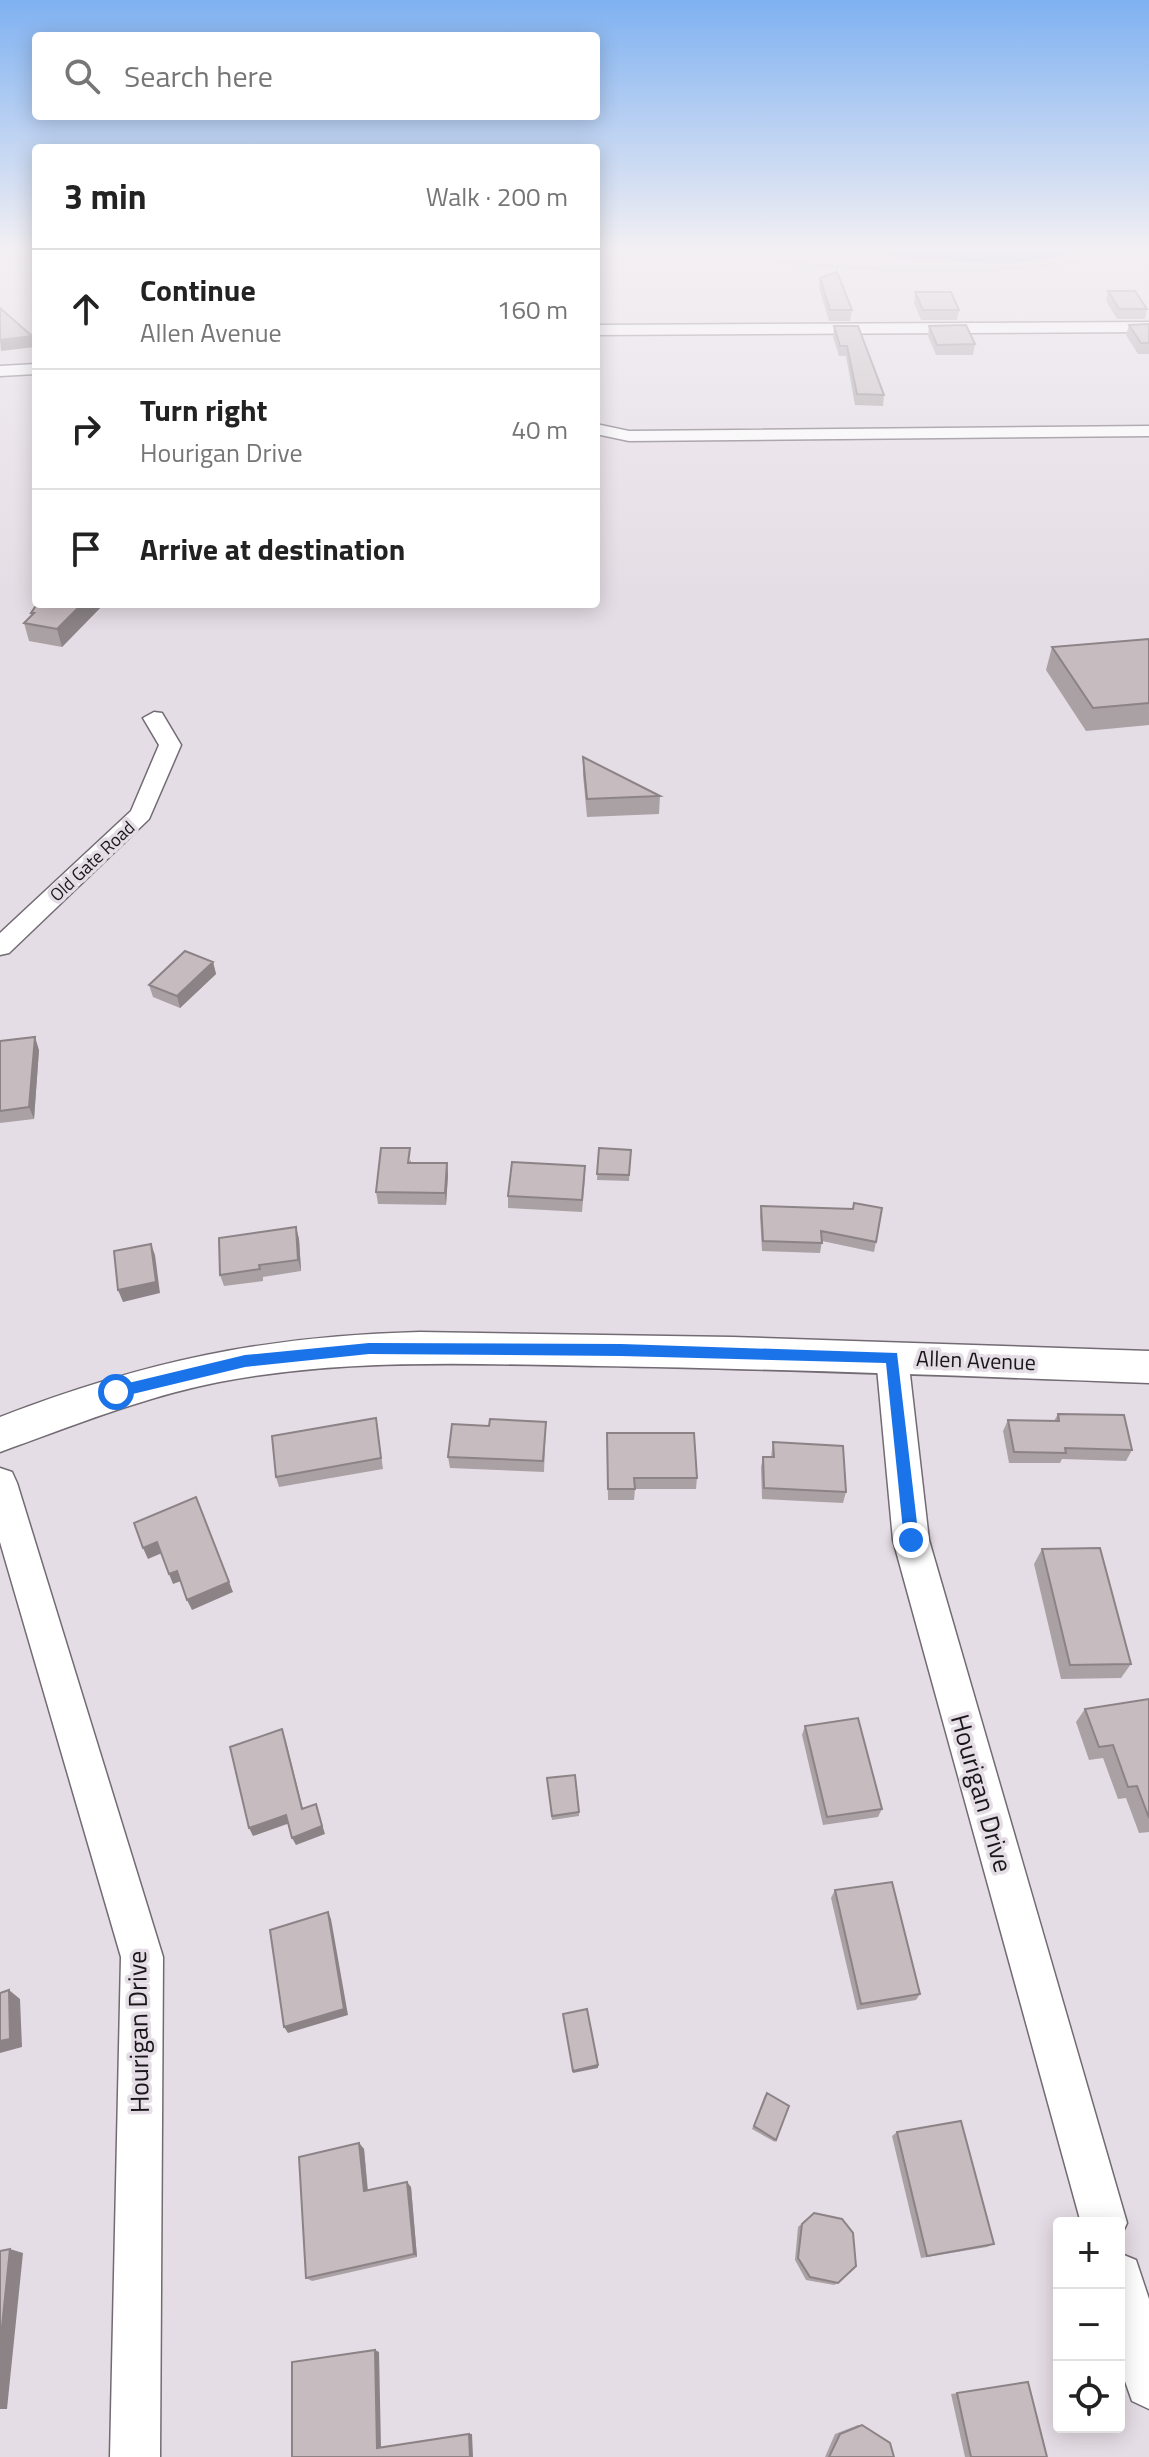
<!DOCTYPE html>
<html lang="en">
<head>
<meta charset="utf-8">
<style>
  body { margin:0; font-family:"Titillium Web",sans-serif; background:#f2f2f2; color:#222 }
  .controls { position:absolute; right:24px; bottom:24px; display:grid; overflow:hidden; border-radius:8px; box-shadow:0 4px 20px #0003 }
  .controls button { width:72px; height:72px; display:grid; place-items:center; padding:0; border:0; border-bottom:2px solid #e0e0e0; background:#fff; color:#222; font:40px sans-serif }
  .stop { position:absolute; width:24px; height:24px; margin:-18px; border:6px solid #1a73e8; border-radius:50%; background:#fff }
  .stop.end { background:#1a73e8; border-color:#fff; box-shadow:0 2px 8px #0008 }
  .list { margin:0; padding:0; list-style:none }
  h2 { display:flex; justify-content:space-between; align-items:center; height:104px; margin:0; padding:0 32px; font-size:34px }
  h2 small { font-size:26px; font-weight:400; color:#767676 }
  .list li { display:grid; grid-template-columns:52px 1fr auto; gap:24px; align-items:center; box-sizing:border-box; height:120px; padding:0 32px; border-top:2px solid #e0e0e0 }
  .list b { display:block; font-size:30px; white-space:nowrap }
  .list p { margin:0; font-size:26px; white-space:nowrap; color:#767676 }
  .list em { font-size:26px; font-style:normal; color:#767676 }
  .icon { flex:none; width:44px; height:44px; fill:none; stroke:currentColor; stroke-width:2; stroke-linecap:round; stroke-linejoin:round }
  .map { position:relative; flex:none; width:1149px; height:2457px; overflow:hidden }
  .search { position:absolute; background:#fff; box-shadow:0 4px 20px #0003; left:32px; top:32px; width:568px; height:88px; display:flex; align-items:center; gap:20px; box-sizing:border-box; padding:0 28px; border-radius:8px; color:#767676; font-size:30px }
  .panel { position:absolute; background:#fff; box-shadow:0 4px 20px #0003; left:32px; top:144px; width:568px; height:464px; border-radius:8px }
  .map>svg:first-child { display:block }
</style>
</head>
<body>
<div class="map">
<svg width="1149" height="2457" viewBox="0 0 1149 2457">
  <rect width="100%" height="100%" fill="#e5dde5"/>
  <g fill="none" stroke-linecap="round" stroke-linejoin="round">
    <path fill="#81adfe" fill-rule="evenodd" d="M887,251H1066L1063,256C1011,269 952,260 899,258L890,256Z"/>
    <g stroke="#736b73" stroke-width="3">
      <path id="minor" d="M1149,322V332L596,335V325Z
        M36,364V374L0,376V366Z
        M596,424L629,431L1149,426V436L629,441L596,434Z
        M154,712L162,713L181,745L149,819L9,953L0,955V933L131,811L159,745L143,718Z
        M892,1344L903,1348L908,1357L929,1540L1127,2223L1119,2240V2223H1081L893,1540L876,1357L881,1348Z
        M0,1468L12,1472L17,1483L163,1957L160,2457H110L121,1957L0,1542Z
        M1119,2253L1136,2260L1149,2299V2409L1132,2401L1119,2364Z"/>
    </g>
    <g stroke="#736b73" stroke-width="3">
      <path id="tertiary" d="M420,1332L732,1337L1149,1351V1383C966,1376 782,1369 599,1366C472,1364 344,1358 219,1382C143,1397 72,1426 0,1452V1417C146,1361 264,1336 420,1332Z"/>
    </g>
    <path stroke="#928c92" stroke-width="3" stroke-dasharray="1 3" stroke-linecap="butt" d="M690,251C725,254 759,260 793,263C907,273 1022,276 1134,251"/>
    <use href="#minor" fill="#fff" fill-rule="evenodd"/>
    <use href="#tertiary" fill="#fff" fill-rule="evenodd"/>
  </g>
  <path fill="#aaa1a4" d="M820,278L852,310L850,321H829L819,288Z
    M1108,291L1147,309L1145,319H1117L1106,301Z
    M915,292L959,310L957,320H921L914,303Z
    M1149,324V354H1138L1126,335L1129,325Z
    M834,326L884,395L883,406L855,405L846,356H839L833,337Z
    M929,326L975,344L973,355H936L928,336Z
    M37,604H104L62,647L29,641L24,623L32,615L31,613Z
    M1149,639V725L1086,731L1046,670L1052,647Z
    M583,757L660,796L659,814L587,817L583,775Z
    M213,962L216,974L180,1008L153,997L149,985Z
    M0,1041L39,1050L34,1119L0,1123Z
    M599,1148L631,1150L629,1181L597,1180Z
    M411,1160V1163H447L448,1175L446,1205L378,1204L376,1192Z
    M585,1178L582,1212L508,1208V1196Z
    M761,1206L876,1242L874,1252L822,1241L820,1253L762,1251L760,1216Z
    M296,1227L299,1239L301,1271L263,1277V1281L224,1286L220,1275Z
    M1058,1414L1132,1450L1126,1461L1062,1459L1060,1463H1009L1003,1431L1008,1420L1054,1421Z
    M376,1418L383,1469L279,1487L276,1477Z
    M546,1422L544,1472L450,1468L448,1457L489,1426Z
    M607,1433L697,1478L696,1489H635L634,1500H608Z
    M773,1442L846,1492L843,1503L762,1499L761,1467L763,1457H771Z
    M1042,1549L1131,1664L1121,1678L1061,1679L1034,1564Z
    M1149,1699V1832L1139,1833L1126,1798L1118,1799L1103,1758L1089,1760L1076,1722L1085,1709Z
    M805,1726L882,1809L878,1817L823,1825L802,1735Z
    M547,1778L579,1812V1816L552,1820Z
    M835,1890L920,1994L916,2000L857,2010L831,1898Z
    M765,2095L776,2140L775,2142L752,2129Z
    M897,2132L994,2244L987,2247L921,2258L892,2136Z
    M359,2143L364,2149L368,2190L411,2187L417,2257L312,2281L306,2278Z
    M814,2213L838,2283L834,2285L806,2280L795,2260L798,2227Z
    M1021,2383L1047,2457H965L951,2394Z
    M858,2425H862L894,2457H825L835,2434Z"/>
  <path fill="#8b8386" d="M32,336L35,347L1,351L0,340Z
    M82,604H104L62,647L57,629Z
    M213,962L216,974L180,1008L177,996Z
    M35,1037L39,1050L34,1119L29,1107Z
    M447,1163L448,1175L446,1205L445,1193Z
    M296,1227L299,1239L301,1271L298,1260Z
    M151,1244L155,1255L160,1293L123,1302L118,1290Z
    M196,1497L233,1592L192,1610L187,1600Z
    M157,1542L162,1553L148,1559L143,1548Z
    M177,1571L181,1581L173,1584L169,1574Z
    M282,1729L285,1738L305,1817L302,1809Z
    M316,1804L325,1834L296,1845L292,1838Z
    M286,1815L290,1823L253,1836L249,1828Z
    M328,1912L331,1919L348,2015L288,2033L284,2027Z
    M9,1990L20,1999L22,2047L0,2053V2041Z
    M598,2065V2068L573,2073V2071Z
    M359,2143L364,2149L368,2196L364,2191Z
    M407,2182L411,2187L417,2257L414,2254Z
    M10,2249L23,2253L7,2409H0V2346Z
    M375,2350L379,2352L381,2447L377,2448Z
    M469,2434H472L473,2457H470Z"/>
  <path fill="#c6bbbf" stroke="#8b8386" stroke-width="2" d="M837,272L852,310H830L820,278Z
    M1108,291H1135L1147,309H1119Z
    M915,292H951L959,310H923Z
    M0,308L32,336L0,340Z
    M1149,324V343H1141L1129,325Z
    M966,325L975,344L937,345L929,326Z
    M834,326H858L884,395L857,394L847,346H840Z
    M37,604H82L57,629L24,623L34,613H31Z
    M1149,639V703L1093,708L1052,647Z
    M583,757L660,796L587,799Z
    M185,951L213,962L177,996L149,985Z
    M35,1037L29,1107L0,1111V1041Z
    M381,1148H410L408,1163H447L445,1193L376,1192Z
    M599,1148L631,1150L629,1175L597,1174Z
    M512,1162L585,1166L582,1200L508,1196Z
    M854,1203L882,1208L876,1242L821,1231L822,1243L763,1241L761,1206L853,1209Z
    M296,1227L298,1260L259,1265L260,1269L220,1275L219,1238Z
    M151,1244L156,1282L118,1290L114,1251Z
    M1058,1414L1124,1415L1132,1450L1065,1448L1066,1453L1014,1452L1008,1420L1059,1421Z
    M376,1418L381,1458L276,1477L272,1436Z
    M490,1419L546,1422L543,1461L448,1457L452,1424L489,1426Z
    M607,1433H694L697,1478H634L635,1489H608Z
    M773,1442L843,1446L846,1492L764,1488L763,1457H774Z
    M196,1497L229,1582L187,1600L177,1571L169,1574L157,1542L143,1548L134,1523Z
    M1100,1548L1131,1664L1070,1665L1042,1549Z
    M1149,1699V1818L1137,1786L1128,1787L1113,1745L1099,1747L1085,1709Z
    M858,1718L882,1809L827,1817L805,1726Z
    M282,1729L302,1809L316,1804L322,1826L292,1838L286,1815L249,1828L230,1747Z
    M575,1775L579,1812L552,1816L547,1778Z
    M892,1882L920,1994L861,2004L835,1890Z
    M328,1912L344,2009L284,2027L270,1930Z
    M9,1990L10,2039L0,2041V1993Z
    M587,2009L598,2065L573,2071L563,2014Z
    M767,2093L789,2106L776,2140L754,2126Z
    M961,2121L994,2244L927,2256L897,2132Z
    M359,2143L364,2191L407,2182L414,2254L306,2278L299,2157Z
    M814,2213L842,2219L853,2233L856,2266L838,2283L810,2277L798,2258L802,2224Z
    M10,2249L0,2346V2251Z
    M375,2350L377,2448L469,2434L470,2457H292V2362Z
    M1028,2382L1047,2457H971L957,2393Z
    M862,2425L890,2443L894,2457H829L840,2434Z"/>
  <linearGradient id="sky" x2="0" y2="1"><stop stop-color="#7fb1f1"/><stop offset="0.42" stop-color="#f3f0f3"/><stop offset="1" stop-color="#f3f0f3" stop-opacity="0"/></linearGradient>
  <rect width="1149" height="595" fill="url(#sky)"/>
  <path fill="#1a73e8" d="M369,1343L621,1344L897,1353L919,1540L911,1547L904,1540L886,1363L621,1356L369,1354L245,1367L116,1398L109,1392L116,1386L245,1355Z"/>
  <g text-anchor="middle" dominant-baseline="central" stroke-width="7" stroke-linejoin="round" paint-order="stroke">
    <g font-size="18" fill="#1a171a" stroke="#e5dde5">
      <text transform="translate(92 861) rotate(-43)">Old Gate Road</text>
    </g>
    <g font-size="22" fill="#1a171a" stroke="#e5dde5">
      <text transform="translate(976 1360) rotate(2)">Allen Avenue</text>
    </g>
    <g font-size="26" fill="#1a171a" stroke="#e5dde5">
      <text transform="translate(982 1793) rotate(74)">Hourigan Drive</text>
      <text transform="translate(138 2032) rotate(-91)">Hourigan Drive</text>
    </g>
  </g>
</svg>
<div class="controls">
<button>+</button>
<button>−</button>
<button><svg class="icon" aria-label="locate" viewBox="0 0 24 24"><circle cx="12" cy="12" r="6"/><path d="M12 2v4M12 18v4M2 12h4M18 12h4"/></svg></button>
</div>
<div class="stop" style="left:116px;top:1392px"></div>
<div class="stop end" style="left:911px;top:1540px"></div>
<div class="search"><svg class="icon" aria-label="search" viewBox="0 0 24 24"><circle cx="10" cy="10" r="6"/><path d="M15 15l6 6"/></svg>Search here</div>
<section class="panel">
<h2>3 min<small>Walk · 200 m</small></h2>
<ul class="list">
<li><svg class="icon" aria-label="ahead" viewBox="0 0 24 24"><path d="M12 20V5M6 11l6-6 6 6"/></svg><div><b>Continue</b><p>Allen Avenue</p></div><em>160 m</em></li>
<li><svg class="icon" aria-label="right" viewBox="0 0 24 24"><path d="M7 20v-9h11M14 6l5 5-5 5"/></svg><div><b>Turn right</b><p>Hourigan Drive</p></div><em>40 m</em></li>
<li><svg class="icon" aria-label="arrive" viewBox="0 0 24 24"><path d="M6 21V4h12l-3 4 3 4H6"/></svg><div><b>Arrive at destination</b></div></li>
</ul>
</section>
</div>
</body>
</html>
